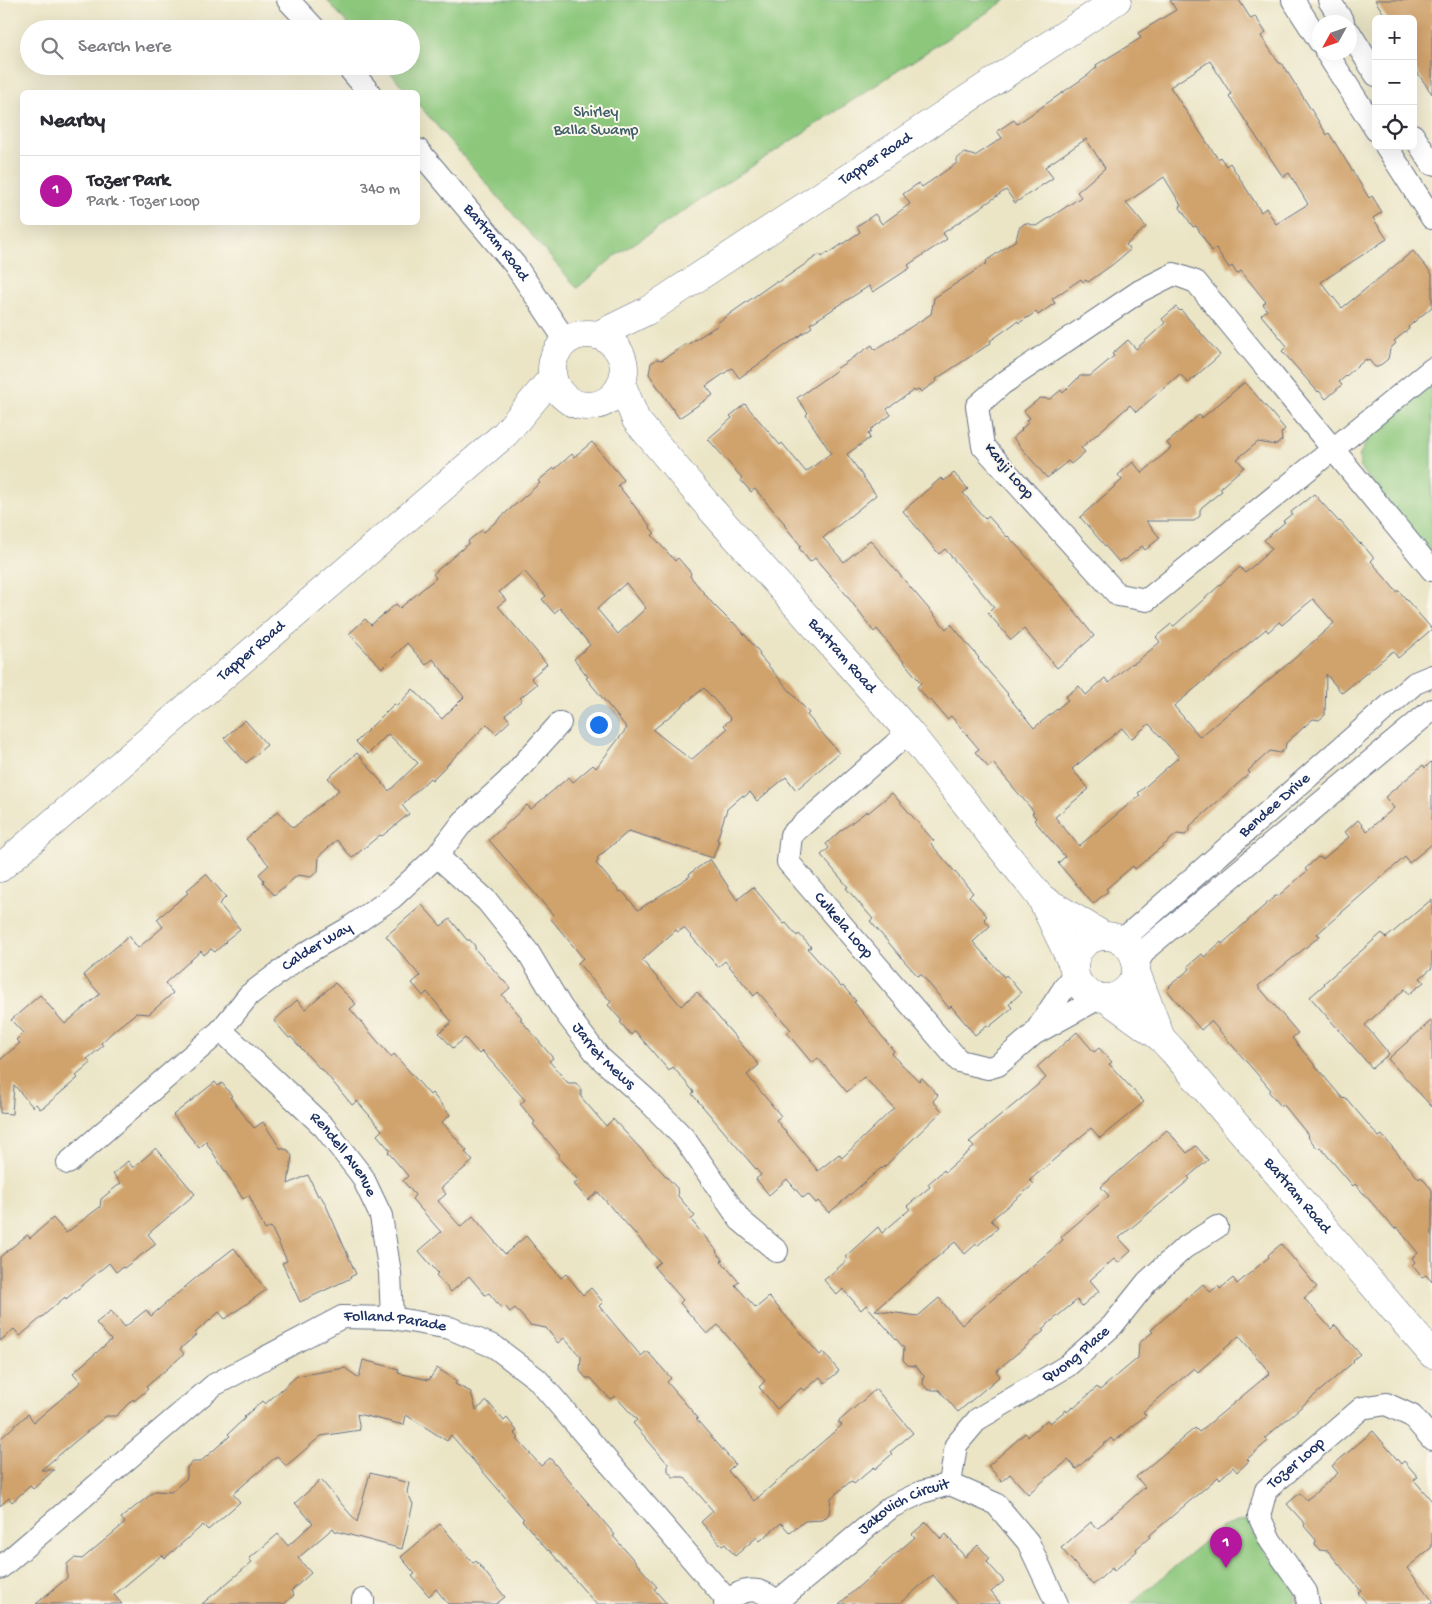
<!DOCTYPE html>
<html lang="en">
<head>
<meta charset="utf-8">
<style>
  body { margin:0; font-family:"Gochi Hand",sans-serif; background:#f7f7f7; color:#2b2b33 }
  .controls { position:absolute; right:15px; top:15px; display:grid; overflow:hidden; border-radius:8px; box-shadow:0 5px 20px #0002 }
  .controls button { width:45px; height:45px; display:grid; place-items:center; padding:0; border:0; border-bottom:1px solid #e1e1e2; background:#fff; color:#2b2b33; font:25px sans-serif }
  .compass { position:absolute; left:1312px; top:15px; width:45px; height:45px; border-radius:50%; background:#fff; box-shadow:0 5px 20px #0002; rotate:230deg }
  .you { position:absolute; left:598px; top:724px; width:18px; height:18px; margin:-12px; border:4px solid #fff; border-radius:50%; background:#1a73e8; box-shadow:0 0 0 8px #1a73e833 }
  .badge { display:grid; place-items:center; width:32px; height:32px; border-radius:50%; background:#b5179e; color:#fff; font-size:16px; font-weight:700 }
  .pin { position:absolute; translate:-50% -41px; filter:drop-shadow(0 1px 2px #0008) }
  .pin::after { content:''; position:absolute; top:26px; width:18px; height:15px; background:inherit; clip-path:polygon(0 0,100% 0,50% 100%) }
  .list { margin:0; padding:0; list-style:none }
  h2 { display:flex; justify-content:space-between; align-items:center; height:65px; margin:0; padding:0 20px; font-size:21px }
  h2 small { font-size:16px; font-weight:400; color:#7c7c81 }
  .list li { display:grid; grid-template-columns:32px 1fr auto; gap:15px; align-items:center; box-sizing:border-box; height:70px; padding:0 20px; border-top:1px solid #e1e1e2 }
  .list b { display:block; font-size:19px; white-space:nowrap }
  .list p { margin:0; font-size:16px; white-space:nowrap; color:#7c7c81 }
  .list em { font-size:16px; font-style:normal; color:#7c7c81 }
  .icon { flex:none; width:28px; height:28px; fill:none; stroke:currentColor; stroke-width:2; stroke-linecap:round; stroke-linejoin:round }
  .map { position:relative; flex:none; width:1432px; height:1604px; overflow:hidden }
  .search { position:absolute; background:#fff; box-shadow:0 5px 20px #0002; left:20px; top:20px; width:400px; height:55px; display:flex; align-items:center; gap:12px; box-sizing:border-box; padding:0 18px; border-radius:28px; color:#7c7c81; font-size:19px }
  .panel { position:absolute; background:#fff; box-shadow:0 5px 20px #0002; left:20px; top:90px; width:400px; height:135px; border-radius:8px }
  .map>svg:first-child { display:block }
</style>
</head>
<body>
<div class="map">
<svg width="1432" height="1604" viewBox="0 0 1432 1604">
  <rect width="100%" height="100%" fill="#fbf7ec"/>
  <filter id="ink" filterUnits="userSpaceOnUse"><feTurbulence type="fractalNoise" baseFrequency=".02" numOctaves="2"/><feDisplacementMap in="SourceGraphic" scale="10" xChannelSelector="R" yChannelSelector="G"/><feConvolveMatrix kernelMatrix="1 2 1 2 8 2 1 2 1" color-interpolation-filters="sRGB"/></filter>
  <filter id="wash" filterUnits="userSpaceOnUse"><feTurbulence type="fractalNoise" baseFrequency=".0096" numOctaves="4" result="noise"/><feDisplacementMap in="SourceGraphic" scale="20" xChannelSelector="R" yChannelSelector="G"/><feGaussianBlur stdDeviation="1.12" result="paint"/><feColorMatrix in="noise" values="0 0 0 0 0 0 0 0 0 0 0 0 0 0 0 0 0 1.4 0 .05"/><feComposite in="paint" operator="in"/></filter>
  <g filter="url(#wash)">
    <rect width="100%" height="100%" fill="#ebe5c6"/>
    <path fill="#8cc77c" stroke="#547b6d" d="M327,0H1006L615,256L577,288L418,104V92H407L385,66H411V29H352Z
      M1432,382V554L1361,469L1359,457L1370,433Z
      M1244,1520C1253,1525 1252,1533 1257,1540C1266,1557 1290,1575 1295,1592C1296,1596 1295,1600 1293,1604H1131L1220,1528Z"/>
    <g id="blocks">
      <path fill="#d0a26c" fill-rule="evenodd" d="M1170,0H1239L1251,19L1255,16L1266,33L1261,36L1279,63H1281L1288,73L1327,135L1329,133L1369,198L1372,196L1382,212L1373,218L1387,239L1321,282L1342,308L1413,251L1432,274V307L1408,327L1409,329L1394,341L1396,343L1390,349L1388,359L1378,367H1375L1369,360L1367,361L1366,359L1339,382L1342,385L1326,399L1319,391L1318,392L1282,351L1287,346L1261,315L1267,310L1263,304L1266,302L1241,271L1237,274L1232,266L1229,268L1216,248L1212,251L1196,226L1193,227L1179,206L1181,205L1164,177L1126,203L1146,227L1126,245L1130,250L1112,265L1088,282L1086,280L1083,282L1081,279L1052,299L1055,303L1038,315L1036,312L1019,323L1018,321L990,341L991,343L936,379L937,381L921,392L919,389L915,392L914,390L887,409L891,415L870,430L872,432L868,434L870,438L847,454L876,495L823,538L844,562L870,540L946,629L951,624L979,658L978,659L1008,694L1007,695L1034,728L1068,700L1065,697L1079,686L1086,695L1105,678L1109,683L1130,664L1135,663L1160,642L1156,637L1158,635L1171,624L1174,626L1240,567L1245,573L1272,549L1264,540L1285,522L1283,521L1292,514L1291,512L1314,494L1339,522L1340,521L1360,544L1361,543L1374,558L1371,561L1396,591H1399L1432,629L1398,658L1393,651L1342,693L1326,674L1325,715L1319,720L1313,719L1286,743L1285,749L1280,753L1270,751L1248,771L1250,773L1190,826V830L1185,835L1177,834L1135,869L1133,866L1106,889L1108,891L1093,904L1058,863L1065,857L1034,820L1036,818L1032,813L1034,812L993,763L988,767L975,752L979,749L951,716L947,719L930,699L929,701L917,687L921,683L877,629L874,632L844,592L815,558L810,562L799,548L801,546L784,525L785,524L755,489L751,492L740,479L742,478L708,439L732,418L730,416L745,404L780,445L782,443L806,472L831,453L806,415L808,413L797,398L837,370L836,369L872,345L875,350L931,314L934,298L987,263L986,261L1016,240L1019,228L1025,223L1037,226L1081,197L1077,192L1105,168L1086,139L1045,167L1053,178L1015,203L1006,190L943,233L947,239L908,265L910,268L873,292L869,286L810,324L812,327L739,378L732,368L706,386L713,395L679,418L649,374L651,363L657,359L662,360L686,344L687,345L718,325L717,323L775,282H779L820,254L822,257L828,252L829,253L860,232L857,226L875,214L882,224L910,204L903,194L919,183L922,187L957,163V159L964,153L975,156L1002,138L997,131L1014,120L1017,124L1088,75L1097,67L1096,65L1141,38L1138,33L1176,10ZM1210,61L1231,94L1229,96L1283,177L1289,173L1308,204L1276,224L1266,208L1261,212L1230,163L1226,166L1220,157L1218,159L1170,87ZM1313,599L1334,623L1295,658L1200,737L1174,706L1266,629L1268,632L1279,622L1282,625ZM1149,724L1179,757L1138,793L1140,795L1079,846L1055,817L1089,789L1072,769L1122,728L1131,739Z
        M1375,0H1432V94L1413,66V19H1387Z
        M1176,307L1180,311L1181,310L1220,355L1188,383L1180,374L1136,412L1130,405L1081,448L1085,452L1071,464L1068,461L1047,478L1013,438L1022,430L1021,429L1028,423L1026,421L1030,418L1024,411L1040,398L1050,399L1061,390L1063,393L1080,376H1090L1114,356L1112,354L1128,340L1136,349L1165,323L1162,319Z
        M1245,382L1285,429L1281,433L1282,440L1276,445L1258,442L1237,459L1244,467L1220,488L1222,491L1202,507L1200,510V516L1194,521H1146L1160,538L1145,550L1142,546L1125,560L1124,559L1119,562L1080,517L1122,480L1118,475L1133,462L1142,473L1171,448L1167,443L1199,415L1202,418Z
        M592,442L624,480L618,485L651,527L650,528L655,533L652,535L675,561L678,558L691,573L690,576L712,603L732,623L733,622L745,635L760,653L759,655L809,713L807,715L839,753L796,790L786,777L757,801L750,792L744,797L743,795L727,809L717,840L719,841L713,858L629,831L597,858L599,860L596,863L620,892L622,891L638,910L690,876L689,874L710,859L737,900L753,887L784,924L786,923L797,936L799,934L811,947L808,949L841,987L843,986L856,1001L854,1002L894,1051L891,1054L919,1081L922,1078L938,1095L933,1101L942,1111L882,1169L881,1168L829,1213L818,1201L816,1203L808,1194L803,1198L787,1179L769,1195L756,1179L761,1175L692,1094L694,1092L673,1067L669,1071L635,1031L631,1035L620,1022L622,1021L608,1005L611,1002L578,963L583,958L551,919L554,916L489,840L527,805L531,809L569,777L573,782L593,765L596,768L627,728L586,678L588,677L574,659L590,645L560,608L554,613L542,599L546,596L524,571L499,592L506,600L498,606L547,664L531,678L537,684L520,698L522,700L505,715L510,721L496,734L487,724L432,780L430,778L402,805L409,814L382,836L380,835L352,858L337,840L319,856L318,871L311,877L298,875L286,885L284,889H281L274,895L263,882L264,880L259,874L269,865L246,839L278,811L293,828L339,790L328,778L357,753L389,791L418,763L388,734L368,754L356,742L394,704L397,706L413,689L442,719L464,697L433,659L426,665L407,643L382,668L349,634L365,619L371,625L396,604L400,608L436,578L433,574L469,543L468,541L482,530L484,532L540,483L538,481L554,468L555,469L572,454L574,457ZM626,583L646,608L618,634L597,609ZM704,688L731,719L724,725L727,729L691,760L653,730ZM684,928L718,967L725,961L754,996L758,992L791,1030L787,1033L812,1063L818,1058L847,1092L864,1077L894,1108L842,1158L839,1154L818,1171L776,1120L781,1116L747,1075L759,1065L697,992L681,1006L642,960L676,930L678,932Z
        M954,473L968,489L963,493L985,519L988,516L1007,537L1008,536L1061,595L1094,636L1057,668L1024,629L1011,640L988,613L994,607L945,549L939,554L903,511L941,478L944,481Z
        M245,720L267,745L246,763L224,738Z
        M1432,761V844L1409,863L1405,857L1317,934L1320,936L1258,986L1298,1033L1292,1038L1343,1099L1345,1097L1379,1137L1382,1135L1419,1179L1421,1177L1432,1190V1282L1426,1275L1422,1277L1412,1265L1415,1262L1412,1258L1418,1253L1397,1227L1395,1229L1355,1184L1353,1186L1320,1147L1318,1149L1308,1137L1309,1136L1283,1104L1281,1106L1269,1092L1271,1090L1211,1021L1201,1030L1167,990L1170,987L1169,986L1190,969L1188,966L1202,954L1204,957L1221,942L1222,944L1275,896H1278L1307,871L1305,869L1318,857L1323,859L1349,837L1345,832L1358,820L1367,831L1394,808L1385,797L1423,765L1425,768Z
        M892,793L934,841L931,844L973,893L969,896L987,916L984,919L990,926L973,942L1004,977L1006,975L1021,993L1009,1004L1012,1008L989,1027L987,1025L975,1035L951,1006L949,1008L921,974L918,976L906,963L870,921L873,919L846,888L848,887L821,855L829,848L826,844L839,832L867,811L868,813Z
        M206,874L226,897L219,904L240,929L225,941L226,942L215,952L211,949L204,955L201,951L165,983L173,993L149,1014L136,1013L117,1028L101,1043L103,1046L87,1059L91,1063L76,1076L78,1078L45,1106L40,1109L36,1104L33,1107L14,1085L12,1114L0,1113V1060L20,1043L16,1040L23,1033L11,1020L40,995L65,1024L100,994L83,975L129,936L138,948L163,927L157,919L188,893L186,891Z
        M1432,899V968L1420,978L1424,982L1409,994L1405,989L1365,1025L1389,1054L1372,1068L1310,997L1325,984L1324,983L1382,933L1386,938Z
        M422,905L441,926L450,919L467,940H470L475,946V949L510,988L502,995L522,1018L520,1019L553,1058L549,1061L568,1083H576L581,1089V1097L606,1126L613,1119L677,1188L678,1196L695,1216L691,1220L717,1251L716,1252L723,1260L721,1261L739,1282L735,1285L756,1308L769,1297L820,1355L823,1352L839,1371L825,1383L820,1377L804,1391L801,1388L777,1409L759,1387L765,1381L718,1325L707,1334L680,1303L683,1300L654,1267L660,1262L615,1211V1212L598,1192L588,1200L574,1184L579,1181L558,1157L560,1155L533,1124L535,1122L520,1104L525,1100L482,1051L479,1054L465,1038L453,1048L439,1033L452,1022L427,992L423,996L412,983L420,976L386,936Z
        M335,983L356,1004L350,1009L391,1057L394,1054L430,1095L432,1093L450,1115L442,1122L467,1151L465,1152L473,1161L441,1188L446,1194L438,1201L461,1227L473,1216L505,1254L526,1236L561,1278L566,1274L583,1295L591,1288L603,1302L599,1306L641,1356L647,1351L671,1378L667,1382L698,1418L696,1419L735,1464L728,1471L754,1501L842,1425L838,1422L876,1389L913,1433L890,1452L892,1454L875,1469L874,1467L854,1484L851,1481L831,1498L829,1514L823,1520L805,1521L790,1533L781,1523L760,1541L757,1537L735,1556L725,1544L722,1546L701,1522L713,1511L684,1477H673L668,1471V1464L633,1423L637,1420L615,1396L610,1399L591,1378H586L580,1371L581,1357L564,1338L558,1343L546,1328L530,1325L515,1308L510,1312L505,1306L502,1309L489,1293L485,1295L469,1276L451,1292L436,1275L438,1273L419,1251L441,1232L412,1199L415,1195L403,1181L408,1176L388,1152L390,1150L377,1135L382,1130L357,1101L352,1105L322,1069L321,1070L291,1037L289,1038L274,1021L297,1000L305,1009Z
        M1432,1020V1107L1388,1059Z
        M1077,1032L1094,1052L1099,1048L1112,1062L1109,1064L1144,1102L1100,1138L1091,1128L1030,1180L1034,1184L991,1220L998,1228L977,1246L976,1244L965,1254L955,1242L875,1310L918,1316L939,1298L962,1325L1063,1240L1061,1237L1109,1196L1101,1187L1167,1130L1187,1153L1196,1146L1208,1160L1188,1177L1190,1179L1119,1238L1131,1251L1118,1263L1114,1259L1090,1280L1099,1291L1082,1306L1077,1300L1042,1329L1044,1331L996,1371L1000,1376L958,1412L939,1390H928L923,1384L924,1376L916,1366L908,1365L903,1360L904,1348L866,1305L861,1310L843,1289L837,1295L824,1280L845,1262L847,1259L845,1257L878,1227L882,1233L910,1209L907,1206L930,1187L928,1184L944,1170L945,1172L974,1147L969,1142L1046,1078L1037,1067Z
        M215,1082L218,1086L222,1083L232,1096L230,1097L254,1128L263,1122L280,1148L288,1150L292,1156L288,1184L308,1175L318,1196L320,1195L325,1203L356,1274L350,1277L351,1278L300,1302L282,1263L287,1261L271,1227L265,1230L249,1195L243,1199L206,1142L199,1148L173,1115Z
        M156,1148L195,1194L148,1234L156,1244L124,1268L123,1267L116,1272L109,1263L66,1299L65,1297L20,1336L14,1329L0,1341V1257L27,1235L30,1238L53,1218L66,1233L100,1207L101,1199L121,1183L113,1174L128,1161L133,1168Z
        M1281,1244L1317,1287L1304,1298L1331,1329L1335,1325L1360,1354L1353,1360L1354,1361L1350,1365L1265,1438L1268,1441L1247,1459L1249,1461L1237,1472L1233,1467L1220,1479L1218,1477L1149,1536L1150,1537L1136,1549L1137,1551L1129,1558L1114,1571L1112,1568L1093,1585L1061,1548L1091,1522L1097,1529L1145,1487L1136,1477L1195,1428L1199,1432L1270,1373L1239,1336L1198,1372L1194,1368L1143,1412L1146,1415L1114,1442L1111,1438L1076,1469L1068,1460L1028,1494L1010,1474L1002,1481L988,1466L1025,1433L1028,1436L1047,1420L1050,1423L1066,1410L1067,1412L1073,1407L1074,1408L1097,1387L1100,1390L1138,1358L1139,1343L1153,1332L1151,1330L1203,1284L1210,1292L1218,1286L1220,1289L1233,1278L1237,1284L1269,1257L1268,1255Z
        M234,1248L266,1290L225,1319L219,1312L195,1333L196,1335L180,1349L184,1354L146,1387L148,1389L134,1401L133,1399L116,1416H106L41,1470H54L33,1489L30,1486L12,1502L9,1498L0,1506V1439L28,1414L34,1422L81,1382L73,1373L111,1340L96,1323L111,1311L125,1327L146,1310L151,1316L198,1276Z
        M363,1360L399,1369L398,1373L429,1380L437,1368L457,1381L455,1384L471,1392L476,1410L487,1401L504,1421L507,1418L517,1431L514,1433L519,1438L517,1439L541,1466L550,1458L615,1535L613,1536L657,1587L654,1589L667,1604H596L549,1550L548,1551L522,1520L524,1519L451,1435L447,1441L406,1415L404,1425L357,1414L360,1430L321,1436L286,1466L277,1456L233,1494L240,1502L208,1530L203,1525L165,1558L162,1555L114,1595L122,1604H36L67,1578V1564L74,1558L82,1559L125,1523L121,1518L155,1491L171,1492L187,1478V1467L193,1462H200L230,1436L228,1434L245,1418L244,1417L262,1401L265,1404L297,1376L345,1368L359,1378Z
        M1373,1431L1401,1464L1404,1461L1418,1477L1414,1480L1432,1501V1547L1407,1568L1432,1600V1604H1367L1358,1593L1361,1591L1328,1551L1320,1550L1315,1545L1316,1540L1304,1526L1305,1524L1287,1504L1300,1493L1306,1500L1314,1494L1338,1473L1332,1466Z
        M370,1473L409,1483L407,1492L413,1504L402,1549L335,1531L333,1528L298,1558L311,1573L291,1591L294,1595L284,1604H202L252,1562L249,1559L278,1534L288,1546L313,1523L295,1503L321,1480L357,1522Z
        M926,1522L941,1539L946,1534L965,1557L978,1545L990,1559L987,1562L1004,1581L991,1592L1001,1604H958L933,1575L899,1604H839L915,1537L912,1534Z
        M440,1524L473,1563L476,1561L505,1597L496,1604H448L436,1589L429,1596L412,1576L415,1574L401,1557Z"/>
    </g>
  </g>
  <g filter="url(#ink)">
    <use href="#blocks" fill-opacity="0" stroke="#646f82" stroke-width="1"/>
    <g fill="none" stroke-linecap="round" stroke-linejoin="round">
      <g stroke="#646f82" stroke-width="24">
        <g id="minor">
          <path d="M288,0L315,29"/>
          <path d="M1293,0L1320,42"/>
          <path d="M1329,0L1343,22"/>
          <path d="M1350,33L1376,75"/>
          <path d="M1326,52L1376,130"/>
          <path d="M347,66L369,92"/>
          <path d="M1413,135L1432,164"/>
          <path d="M1386,146L1432,218"/>
          <path id="s1" d="M418,150L515,265L566,341"/>
          <path d="M1432,369L1147,600L1118,595L983,446L977,406L1002,384L1140,291L1174,274L1196,282L1432,570"/>
          <path id="s2" d="M909,732L791,835L788,862L959,1061L988,1068L998,1065L1034,1034L1099,998"/>
          <path id="s3" d="M437,856L487,901L528,952L561,1007L599,1057L648,1101L684,1138L740,1220L777,1251"/>
          <path id="s4" d="M1121,941L1415,683L1432,676"/>
          <path d="M1136,964L1147,948L1432,710"/>
          <path id="s5" d="M221,1030L324,1127L362,1176L381,1216L390,1273L392,1318"/>
          <path d="M1036,1031L1074,973"/>
          <path id="s6" d="M68,1163L221,1030L249,995L301,956L346,930L392,898L437,856L463,822L507,782L560,723"/>
          <path id="s7" d="M950,1484L956,1445L978,1419L1067,1366L1112,1326L1147,1282L1184,1248L1217,1227"/>
          <path id="s8" d="M0,1568L214,1385L342,1317L392,1318L450,1328L495,1347L537,1379L728,1601"/>
          <path d="M363,1600V1604"/>
          <path id="s9" d="M777,1602L891,1507L922,1492L950,1484L996,1504L1028,1542L1057,1604"/>
          <path d="M725,1604C741,1587 762,1585 778,1604"/>
          <path id="s10" d="M1308,1604L1306,1592L1270,1540L1259,1516L1266,1490L1362,1408L1386,1404L1412,1416L1432,1439"/>
        </g>
      </g>
      <g stroke="#646f82" stroke-width="29">
        <g id="tertiary">
          <circle cx="588" cy="370" r="36"/>
          <path id="s11" d="M598,335L647,311L1117,0"/>
          <path id="s12" d="M622,385L636,420L710,508L909,732L1041,898L1073,965"/>
          <path id="s13" d="M0,868L505,434L552,378"/>
          <path d="M1041,898L1104,936"/>
          <circle cx="1105" cy="967" r="31"/>
          <path d="M1136,972L1161,1038"/>
          <path id="s14" d="M1107,999L1161,1038L1173,1051L1432,1354"/>
        </g>
      </g>
      <use href="#minor" stroke="#fff" stroke-width="22"/>
      <use href="#tertiary" stroke="#fff" stroke-width="28"/>
    </g>
  </g>
  <g text-anchor="middle" dominant-baseline="central" stroke-width="4" stroke-linejoin="round" paint-order="stroke">
    <g font-size="16" fill="#3d5d67" stroke="#fbf7ec">
      <text x="596" y="113">Shirley<tspan x="596" dy="18">Balla Swamp</tspan></text>
    </g>
    <g font-size="16" fill="#1b2f5e" stroke="#fbf7ec">
      <text stroke="none"><textPath href="#s11" startOffset="329">Tapper Road</textPath></text>
      <text stroke="none"><textPath href="#s1" startOffset="121">Bartram Road</textPath></text>
      <text transform="translate(1008 472) rotate(50)">Kanji Loop</text>
      <text stroke="none"><textPath href="#s13" startOffset="332">Tapper Road</textPath></text>
      <text stroke="none"><textPath href="#s12" startOffset="351">Bartram Road</textPath></text>
      <text stroke="none"><textPath href="#s4" startOffset="205">Bendee Drive</textPath></text>
      <text stroke="none"><textPath href="#s2" startOffset="268">Culkela Loop</textPath></text>
      <text stroke="none"><textPath href="#s6" startOffset="331">Calder Way</textPath></text>
      <text stroke="none"><textPath href="#s3" startOffset="262">Jarret Mews</textPath></text>
      <text stroke="none"><textPath href="#s5" startOffset="175">Rendell Avenue</textPath></text>
      <text stroke="none"><textPath href="#s14" startOffset="275">Bartram Road</textPath></text>
      <text stroke="none"><textPath href="#s8" startOffset="480">Folland Parade</textPath></text>
      <text stroke="none"><textPath href="#s7" startOffset="191">Quong Place</textPath></text>
      <text stroke="none"><textPath href="#s10" startOffset="169">Tozer Loop</textPath></text>
      <text stroke="none"><textPath href="#s9" startOffset="160">Jakovich Circuit</textPath></text>
    </g>
  </g>
</svg>
<div class="controls">
<button>+</button>
<button>−</button>
<button><svg class="icon" aria-label="locate" viewBox="0 0 24 24"><circle cx="12" cy="12" r="6"/><path d="M12 2v4M12 18v4M2 12h4M18 12h4"/></svg></button>
</div>
<svg class="compass" viewBox="-18 -18 36 36"><path d="M0-13l5 13h-10z" fill="#e53935"/><path d="M0 13l5-13h-10z" fill="#7c7c81"/></svg>
<div class="you"></div>
<div class="pin badge" style="left:1226px;top:1568px">1</div>
<div class="search"><svg class="icon" aria-label="search" viewBox="0 0 24 24"><circle cx="10" cy="10" r="6"/><path d="M15 15l6 6"/></svg>Search here</div>
<section class="panel">
<h2>Nearby<small></small></h2>
<ul class="list">
<li><span class="badge">1</span><div><b>Tozer Park</b><p>Park · Tozer Loop</p></div><em>340 m</em></li>
</ul>
</section>
</div>
</body>
</html>
